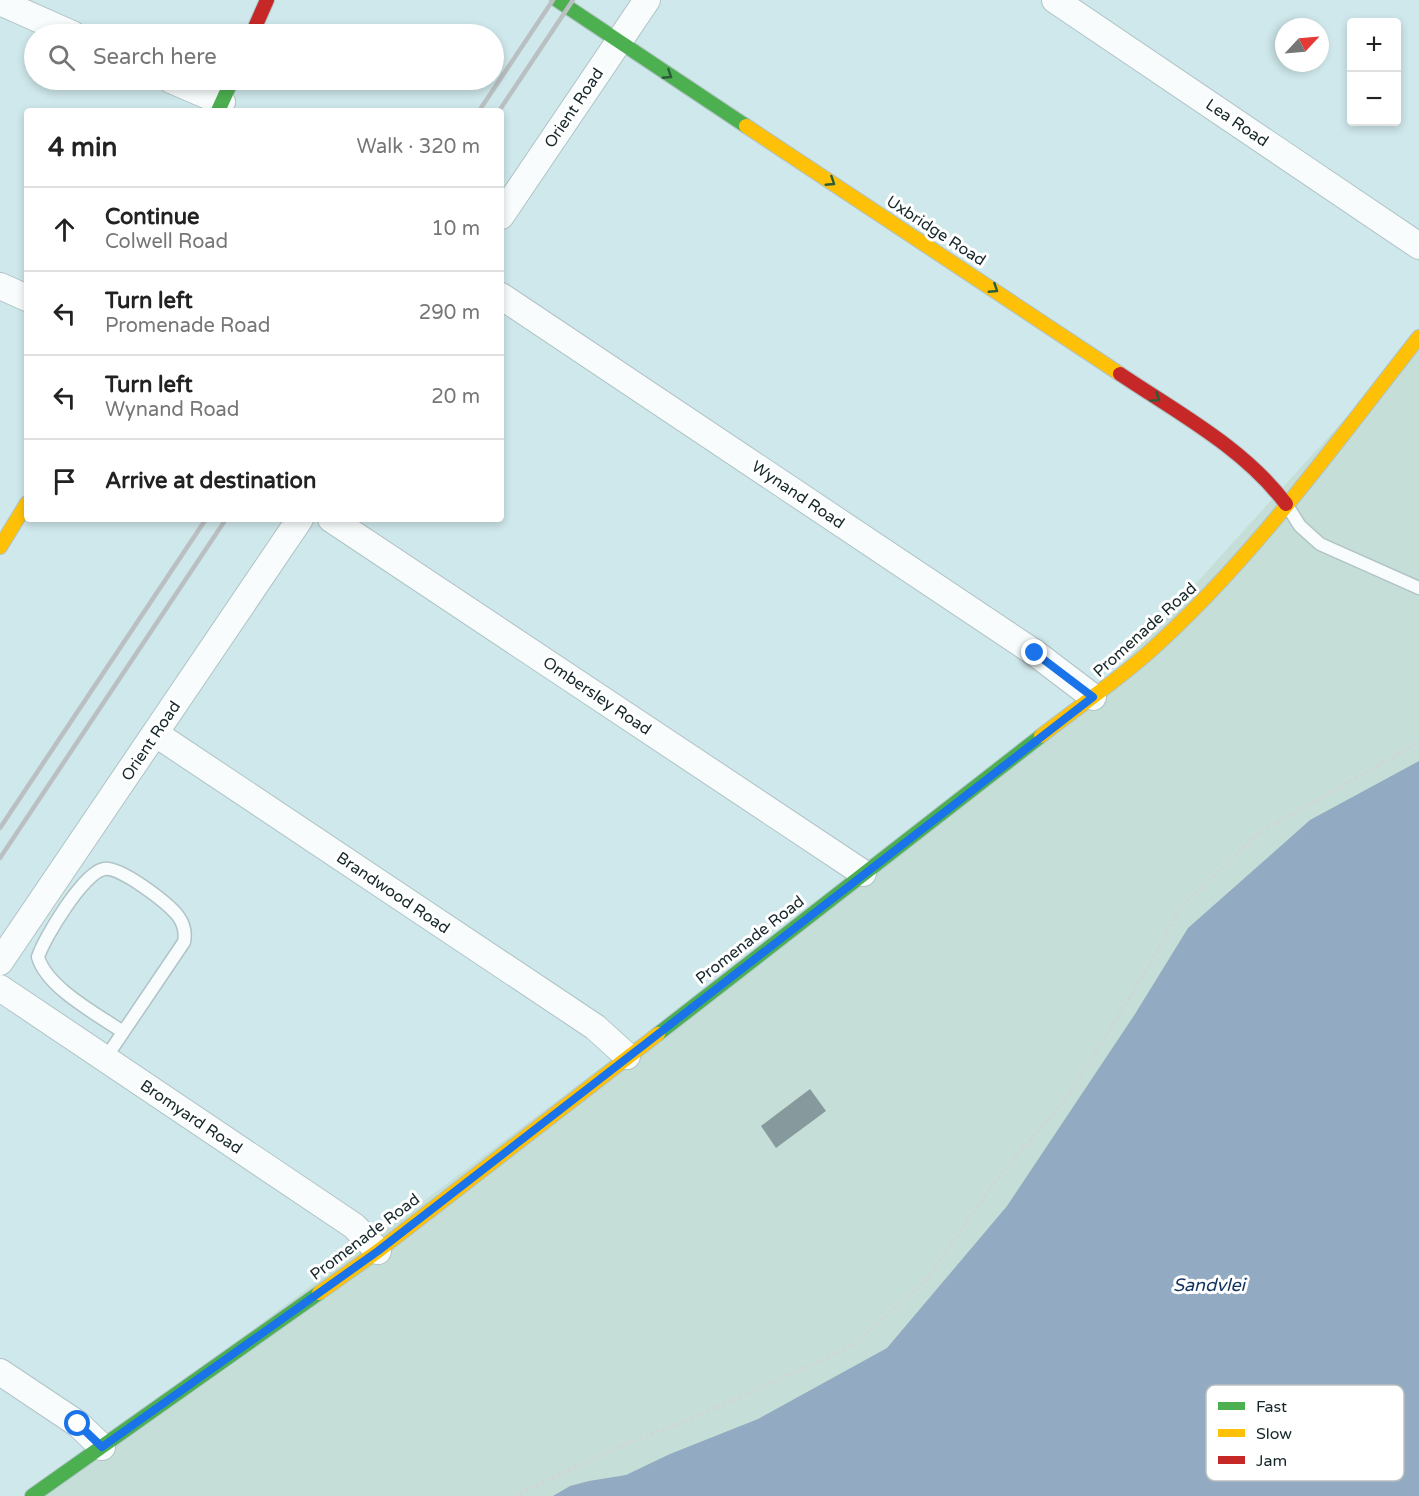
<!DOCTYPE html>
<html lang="en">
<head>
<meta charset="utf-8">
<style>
  body { margin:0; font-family:"Varela Round",sans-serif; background:#f2f2f2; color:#222 }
  .controls { position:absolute; right:18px; top:18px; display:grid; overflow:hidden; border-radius:6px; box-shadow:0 3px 9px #0003 }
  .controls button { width:54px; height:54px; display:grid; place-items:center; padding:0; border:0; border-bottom:2px solid #e0e0e0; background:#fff; color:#222; font:30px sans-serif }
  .compass { position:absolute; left:1275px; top:18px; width:54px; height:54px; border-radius:50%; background:#fff; box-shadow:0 3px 9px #0003; rotate:64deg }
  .stop { position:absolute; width:18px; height:18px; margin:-14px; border:4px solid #1a73e8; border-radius:50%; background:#fff }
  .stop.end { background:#1a73e8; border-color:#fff; box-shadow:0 2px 6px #0008 }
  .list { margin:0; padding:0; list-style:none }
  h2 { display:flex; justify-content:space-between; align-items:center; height:78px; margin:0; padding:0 24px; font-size:26px }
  h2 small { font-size:20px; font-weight:400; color:#767676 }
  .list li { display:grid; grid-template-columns:39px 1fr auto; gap:18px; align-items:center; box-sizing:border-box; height:84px; padding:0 24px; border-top:2px solid #e0e0e0 }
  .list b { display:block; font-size:22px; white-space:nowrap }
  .list p { margin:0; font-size:20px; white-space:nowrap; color:#767676 }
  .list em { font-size:20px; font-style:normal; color:#767676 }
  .icon { flex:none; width:33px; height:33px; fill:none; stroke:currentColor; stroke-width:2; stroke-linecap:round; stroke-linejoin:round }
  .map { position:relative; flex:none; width:1419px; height:1496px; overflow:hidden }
  .search { position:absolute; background:#fff; box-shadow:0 3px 9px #0003; left:24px; top:24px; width:480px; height:66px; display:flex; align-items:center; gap:15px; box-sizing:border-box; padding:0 21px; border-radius:33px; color:#767676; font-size:22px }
  .panel { position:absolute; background:#fff; box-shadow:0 3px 9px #0003; left:24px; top:108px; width:480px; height:414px; border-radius:6px }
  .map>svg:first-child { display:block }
</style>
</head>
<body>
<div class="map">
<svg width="1419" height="1496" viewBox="0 0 1419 1496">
  <rect width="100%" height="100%" fill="#cfe8eb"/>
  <path fill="#c5dfd8" d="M1419,337V1496H32L1093,697Z"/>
  <path fill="#92abc2" d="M1419,761V1496H553L570,1486L589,1481L626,1475L670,1454L758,1419L887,1348L1007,1206L1135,1014L1188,928L1310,820Z"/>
  <path fill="#86999d" d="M810,1089L826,1111L776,1148L761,1126Z"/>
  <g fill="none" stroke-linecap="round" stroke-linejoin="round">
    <g stroke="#b0c3c6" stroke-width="15">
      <path id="lane" d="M1288,507L1300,526L1320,544L1419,588
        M105,1059L184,942C186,932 184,924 178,916C168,903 120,866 104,869C84,872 44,938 38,957C47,988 97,1014 123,1032"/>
    </g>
    <g stroke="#b0c3c6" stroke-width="28">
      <path id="street" d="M1055,0L1419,246
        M0,2L72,34
        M171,80L222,102
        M501,216L647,0
        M0,286L27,298
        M501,296L1035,653L1093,697
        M331,519L863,873
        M156,734L595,1027L627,1056
        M0,962L300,519
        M0,988L354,1226L378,1251
        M0,1372L78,1424L102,1447"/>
    </g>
    <g stroke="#b0c3c6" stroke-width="16">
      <path id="fast" d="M557,0L746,126
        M218,111L232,80
        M658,1034L1041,736
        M32,1496L319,1293"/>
    </g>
    <g stroke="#b0c3c6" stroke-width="16">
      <path id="slow" d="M746,126L1120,374
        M0,547L27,503
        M1041,736C1077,708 1115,682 1149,652C1252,560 1334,445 1419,337
        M319,1293L378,1251L658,1034"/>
    </g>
    <g stroke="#b0c3c6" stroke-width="16">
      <path id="jam" d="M252,34L267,0
        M1120,374C1178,413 1244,448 1286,504"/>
    </g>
    <path stroke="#ced6d7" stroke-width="4" stroke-dasharray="3 3" stroke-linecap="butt" d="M514,1496L630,1442L691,1419L852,1346L926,1280L997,1179L1069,1095L1152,961L1179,909L1258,834L1419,742"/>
    <use href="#lane" stroke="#f8fcfc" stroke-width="12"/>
    <use href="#street" stroke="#f8fcfc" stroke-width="26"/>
    <use href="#fast" stroke="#4caf50" stroke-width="14"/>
    <use href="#slow" stroke="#ffc107" stroke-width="14"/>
    <use href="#jam" stroke="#c62828" stroke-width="14"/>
    <path stroke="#bac0c1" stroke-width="4.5" d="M479,111L553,0
      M499,111L573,0
      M0,828L206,519
      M0,858L226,519"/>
  </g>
  <defs><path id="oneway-chevron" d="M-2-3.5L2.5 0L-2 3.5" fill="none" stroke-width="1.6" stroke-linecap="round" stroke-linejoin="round" transform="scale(1.5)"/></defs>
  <g stroke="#2b5d39">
    <use href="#oneway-chevron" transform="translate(668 75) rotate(33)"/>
    <use href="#oneway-chevron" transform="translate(831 182) rotate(33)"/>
    <use href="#oneway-chevron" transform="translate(994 289) rotate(33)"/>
    <use href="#oneway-chevron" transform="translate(1156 398) rotate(34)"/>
  </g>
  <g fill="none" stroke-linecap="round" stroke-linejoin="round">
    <path stroke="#1a73e8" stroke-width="8" d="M78,1424L102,1447L378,1251L1093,697L1035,653"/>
  </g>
  <g text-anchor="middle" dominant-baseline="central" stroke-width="6" stroke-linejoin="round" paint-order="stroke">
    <g font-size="16" fill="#15272a" stroke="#fff">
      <text transform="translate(574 108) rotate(-56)">Orient Road</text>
      <text transform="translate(1237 123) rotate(34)">Lea Road</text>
      <text transform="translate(936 231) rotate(33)">Uxbridge Road</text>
      <text transform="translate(798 495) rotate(34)">Wynand Road</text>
      <text transform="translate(1145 630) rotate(-42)">Promenade Road</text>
      <text transform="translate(597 696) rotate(34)">Ombersley Road</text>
      <text transform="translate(151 741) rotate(-56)">Orient Road</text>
      <text transform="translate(393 893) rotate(34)">Brandwood Road</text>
      <text transform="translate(750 940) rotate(-38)">Promenade Road</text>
      <text transform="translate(191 1117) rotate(34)">Bromyard Road</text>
      <text transform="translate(365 1237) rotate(-37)">Promenade Road</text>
    </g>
    <g font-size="18" font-style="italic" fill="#11345f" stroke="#fff">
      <text x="1209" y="1285">Sandvlei</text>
    </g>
  </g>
  <rect x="1206" y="1385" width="198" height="96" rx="9" fill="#fff" stroke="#b9bebf" stroke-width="1.5"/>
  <rect x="1218" y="1402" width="27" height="8" fill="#4caf50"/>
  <rect x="1218" y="1429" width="27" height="8" fill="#ffc107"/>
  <rect x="1218" y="1456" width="27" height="8" fill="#c62828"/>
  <g font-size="16" fill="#15272a">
    <text x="1256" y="1412">Fast</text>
    <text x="1256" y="1439">Slow</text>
    <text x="1256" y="1466">Jam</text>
  </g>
</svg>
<div class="controls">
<button>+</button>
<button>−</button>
</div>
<svg class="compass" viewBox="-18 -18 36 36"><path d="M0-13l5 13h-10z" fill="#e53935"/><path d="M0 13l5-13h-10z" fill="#767676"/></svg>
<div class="stop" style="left:78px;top:1424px"></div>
<div class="stop end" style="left:1035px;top:653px"></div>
<div class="search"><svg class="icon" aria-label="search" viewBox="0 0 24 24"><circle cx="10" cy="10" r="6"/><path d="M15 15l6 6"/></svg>Search here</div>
<section class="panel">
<h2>4 min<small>Walk · 320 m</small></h2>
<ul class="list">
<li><svg class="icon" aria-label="ahead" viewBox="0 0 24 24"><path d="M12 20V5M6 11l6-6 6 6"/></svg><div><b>Continue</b><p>Colwell Road</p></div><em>10 m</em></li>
<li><svg class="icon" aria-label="left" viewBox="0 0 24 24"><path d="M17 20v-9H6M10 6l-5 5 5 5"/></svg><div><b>Turn left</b><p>Promenade Road</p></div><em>290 m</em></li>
<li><svg class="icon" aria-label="left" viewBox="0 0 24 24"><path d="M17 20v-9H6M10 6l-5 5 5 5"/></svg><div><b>Turn left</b><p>Wynand Road</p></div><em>20 m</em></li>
<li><svg class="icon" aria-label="arrive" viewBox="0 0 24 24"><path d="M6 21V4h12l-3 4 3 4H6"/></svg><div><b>Arrive at destination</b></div></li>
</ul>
</section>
</div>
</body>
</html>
